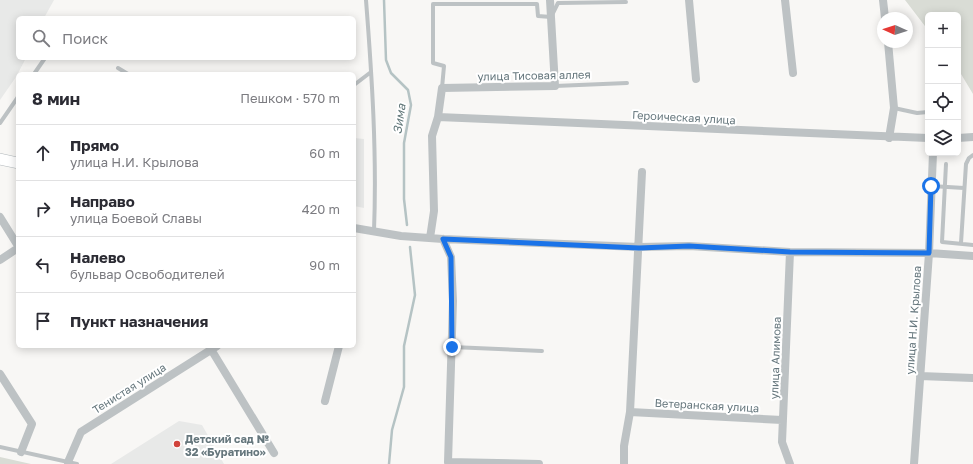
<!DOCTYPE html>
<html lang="ru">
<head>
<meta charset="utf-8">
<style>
  body { margin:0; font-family:"Golos Text",sans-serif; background:#f7f7f7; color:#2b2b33 }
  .controls { position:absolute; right:12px; top:12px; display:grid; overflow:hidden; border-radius:6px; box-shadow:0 2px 10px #0003 }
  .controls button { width:36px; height:36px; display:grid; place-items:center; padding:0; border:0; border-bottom:1px solid #e1e1e2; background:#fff; color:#2b2b33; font:20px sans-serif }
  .compass { position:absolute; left:877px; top:12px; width:36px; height:36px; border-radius:50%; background:#fff; box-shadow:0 2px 10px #0003; rotate:273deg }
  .stop { position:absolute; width:12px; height:12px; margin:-9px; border:3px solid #1a73e8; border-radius:50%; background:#fff }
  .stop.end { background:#1a73e8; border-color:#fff; box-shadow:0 1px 4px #0008 }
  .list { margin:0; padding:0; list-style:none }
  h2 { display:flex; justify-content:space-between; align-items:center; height:52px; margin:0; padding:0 16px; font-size:17px }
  h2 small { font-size:13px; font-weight:400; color:#7c7c81 }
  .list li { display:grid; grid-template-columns:26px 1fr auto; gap:12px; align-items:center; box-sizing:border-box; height:56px; padding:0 16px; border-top:1px solid #e1e1e2 }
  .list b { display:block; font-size:15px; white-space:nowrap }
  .list p { margin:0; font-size:13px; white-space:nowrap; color:#7c7c81 }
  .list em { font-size:13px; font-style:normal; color:#7c7c81 }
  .icon { flex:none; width:22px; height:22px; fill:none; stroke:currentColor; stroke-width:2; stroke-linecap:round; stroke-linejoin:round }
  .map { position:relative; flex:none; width:973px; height:464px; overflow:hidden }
  .search { position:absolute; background:#fff; box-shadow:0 2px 10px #0003; left:16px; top:16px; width:340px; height:44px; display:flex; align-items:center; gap:10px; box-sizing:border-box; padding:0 14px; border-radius:6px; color:#7c7c81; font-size:15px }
  .panel { position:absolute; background:#fff; box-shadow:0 2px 10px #0003; left:16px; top:72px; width:340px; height:276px; border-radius:6px }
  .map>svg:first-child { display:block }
</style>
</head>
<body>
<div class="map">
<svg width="973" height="464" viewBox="0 0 973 464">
  <rect width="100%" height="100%" fill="#f8f7f5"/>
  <path fill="#e8e9e8" d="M0,0H54L44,18H18V58H26L16,77L0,100Z
    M354,138L364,139V208L354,206Z
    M179,421L202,425L224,464H111Z"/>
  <path fill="#d9dcd5" d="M905,0H973V94L958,69V15H928V30Z
    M0,457L31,464H0Z"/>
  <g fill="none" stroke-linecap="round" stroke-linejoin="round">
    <path stroke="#b5c3c4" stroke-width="2.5" d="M384,0L386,60L391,73L408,90L411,105L404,143V199L407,225
      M389,464L392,430L404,387V346L415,295L410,247"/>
    <g stroke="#b2b8bb" stroke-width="12">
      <path id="secondary" d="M0,159L18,163"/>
    </g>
    <path stroke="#bdc2c4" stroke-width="4" d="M366,0C372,77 377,154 374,231
      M118,68L128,74
      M34,74L45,58
      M354,85L371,72
      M555,86L627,83
      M442,88L444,66L433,63V4H537L538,16L551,17L558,3L626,2
      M894,108L917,113L928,112
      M0,123L18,97
      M946,164L942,242L973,245
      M931,186L964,188
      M961,243L966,164L969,158L973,155
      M452,347L542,351
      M0,447L77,464"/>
    <path stroke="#bdc2c4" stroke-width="8" d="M689,0L696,79
      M785,0L793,73
      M883,0L885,18
      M888,42L894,108L889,138
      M438,117L928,138
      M958,138L973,137
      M0,217L18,246
      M354,228L401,236L443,239L639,247L689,246L790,252L929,253L973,256
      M430,238L434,211L432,136L438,117L442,88L555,86L550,0
      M443,239L451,257L453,301L448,462L539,464
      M0,260L18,248
      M209,346L274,453
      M0,374L32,424L21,452
      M920,376L973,378
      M325,401L339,346
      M630,412L782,420
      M68,462L81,432L217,346
      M624,464V446L630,412L642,172
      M790,464L782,442L790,252
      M914,464L929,253L933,153"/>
    <use href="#secondary" stroke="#fff" stroke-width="11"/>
  </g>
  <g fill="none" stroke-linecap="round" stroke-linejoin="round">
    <path stroke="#1a73e8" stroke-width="5" d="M452,347L451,257L443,239L639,248L689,246L790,252L929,253L931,186"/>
  </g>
  <circle fill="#d1433b" stroke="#fff" stroke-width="1.5" cx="177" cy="444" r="4"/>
  <g text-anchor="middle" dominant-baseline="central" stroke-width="4" stroke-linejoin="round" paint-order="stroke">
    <g font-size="11" fill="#66777d" stroke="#fff">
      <text transform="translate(534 75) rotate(-1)">улица Тисовая аллея</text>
      <text transform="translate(684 117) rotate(3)">Героическая улица</text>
      <text transform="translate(913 320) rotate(-86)">улица Н.И. Крылова</text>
      <text transform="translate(775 358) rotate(-88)">улица Алимова</text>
      <text transform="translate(129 388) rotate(-32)">Тенистая улица</text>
      <text transform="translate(707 405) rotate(3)">Ветеранская улица</text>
    </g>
    <g font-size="11" font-weight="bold" fill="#66777d" stroke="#fff" text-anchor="start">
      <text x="185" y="438">Детский сад №<tspan x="185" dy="13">32 «Буратино»</tspan></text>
    </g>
    <g font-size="12" font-style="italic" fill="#607678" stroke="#fff">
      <text transform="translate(399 119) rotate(-82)">Зима</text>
    </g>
  </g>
</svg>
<div class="controls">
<button>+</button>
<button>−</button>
<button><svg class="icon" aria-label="locate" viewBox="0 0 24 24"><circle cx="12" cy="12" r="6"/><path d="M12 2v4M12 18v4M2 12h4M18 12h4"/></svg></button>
<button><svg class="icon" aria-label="layers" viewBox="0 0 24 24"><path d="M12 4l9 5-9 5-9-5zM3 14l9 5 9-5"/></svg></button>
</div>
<svg class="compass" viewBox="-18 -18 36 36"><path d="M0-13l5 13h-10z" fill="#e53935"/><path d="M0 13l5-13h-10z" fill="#7c7c81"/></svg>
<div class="stop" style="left:931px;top:186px"></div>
<div class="stop end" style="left:452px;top:347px"></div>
<div class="search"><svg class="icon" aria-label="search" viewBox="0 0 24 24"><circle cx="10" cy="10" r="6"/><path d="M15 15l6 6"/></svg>Поиск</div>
<section class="panel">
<h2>8 мин<small>Пешком · 570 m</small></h2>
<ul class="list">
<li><svg class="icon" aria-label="ahead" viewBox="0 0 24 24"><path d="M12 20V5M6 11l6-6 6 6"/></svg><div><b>Прямо</b><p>улица Н.И. Крылова</p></div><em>60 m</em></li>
<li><svg class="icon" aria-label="right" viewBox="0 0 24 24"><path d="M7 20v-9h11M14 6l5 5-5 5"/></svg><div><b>Направо</b><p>улица Боевой Славы</p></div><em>420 m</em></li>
<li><svg class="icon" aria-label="left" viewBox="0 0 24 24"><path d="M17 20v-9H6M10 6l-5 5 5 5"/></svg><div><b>Налево</b><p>бульвар Освободителей</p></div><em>90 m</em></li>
<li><svg class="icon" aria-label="arrive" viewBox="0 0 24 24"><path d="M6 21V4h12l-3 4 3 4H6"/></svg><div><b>Пункт назначения</b></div></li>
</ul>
</section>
</div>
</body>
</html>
